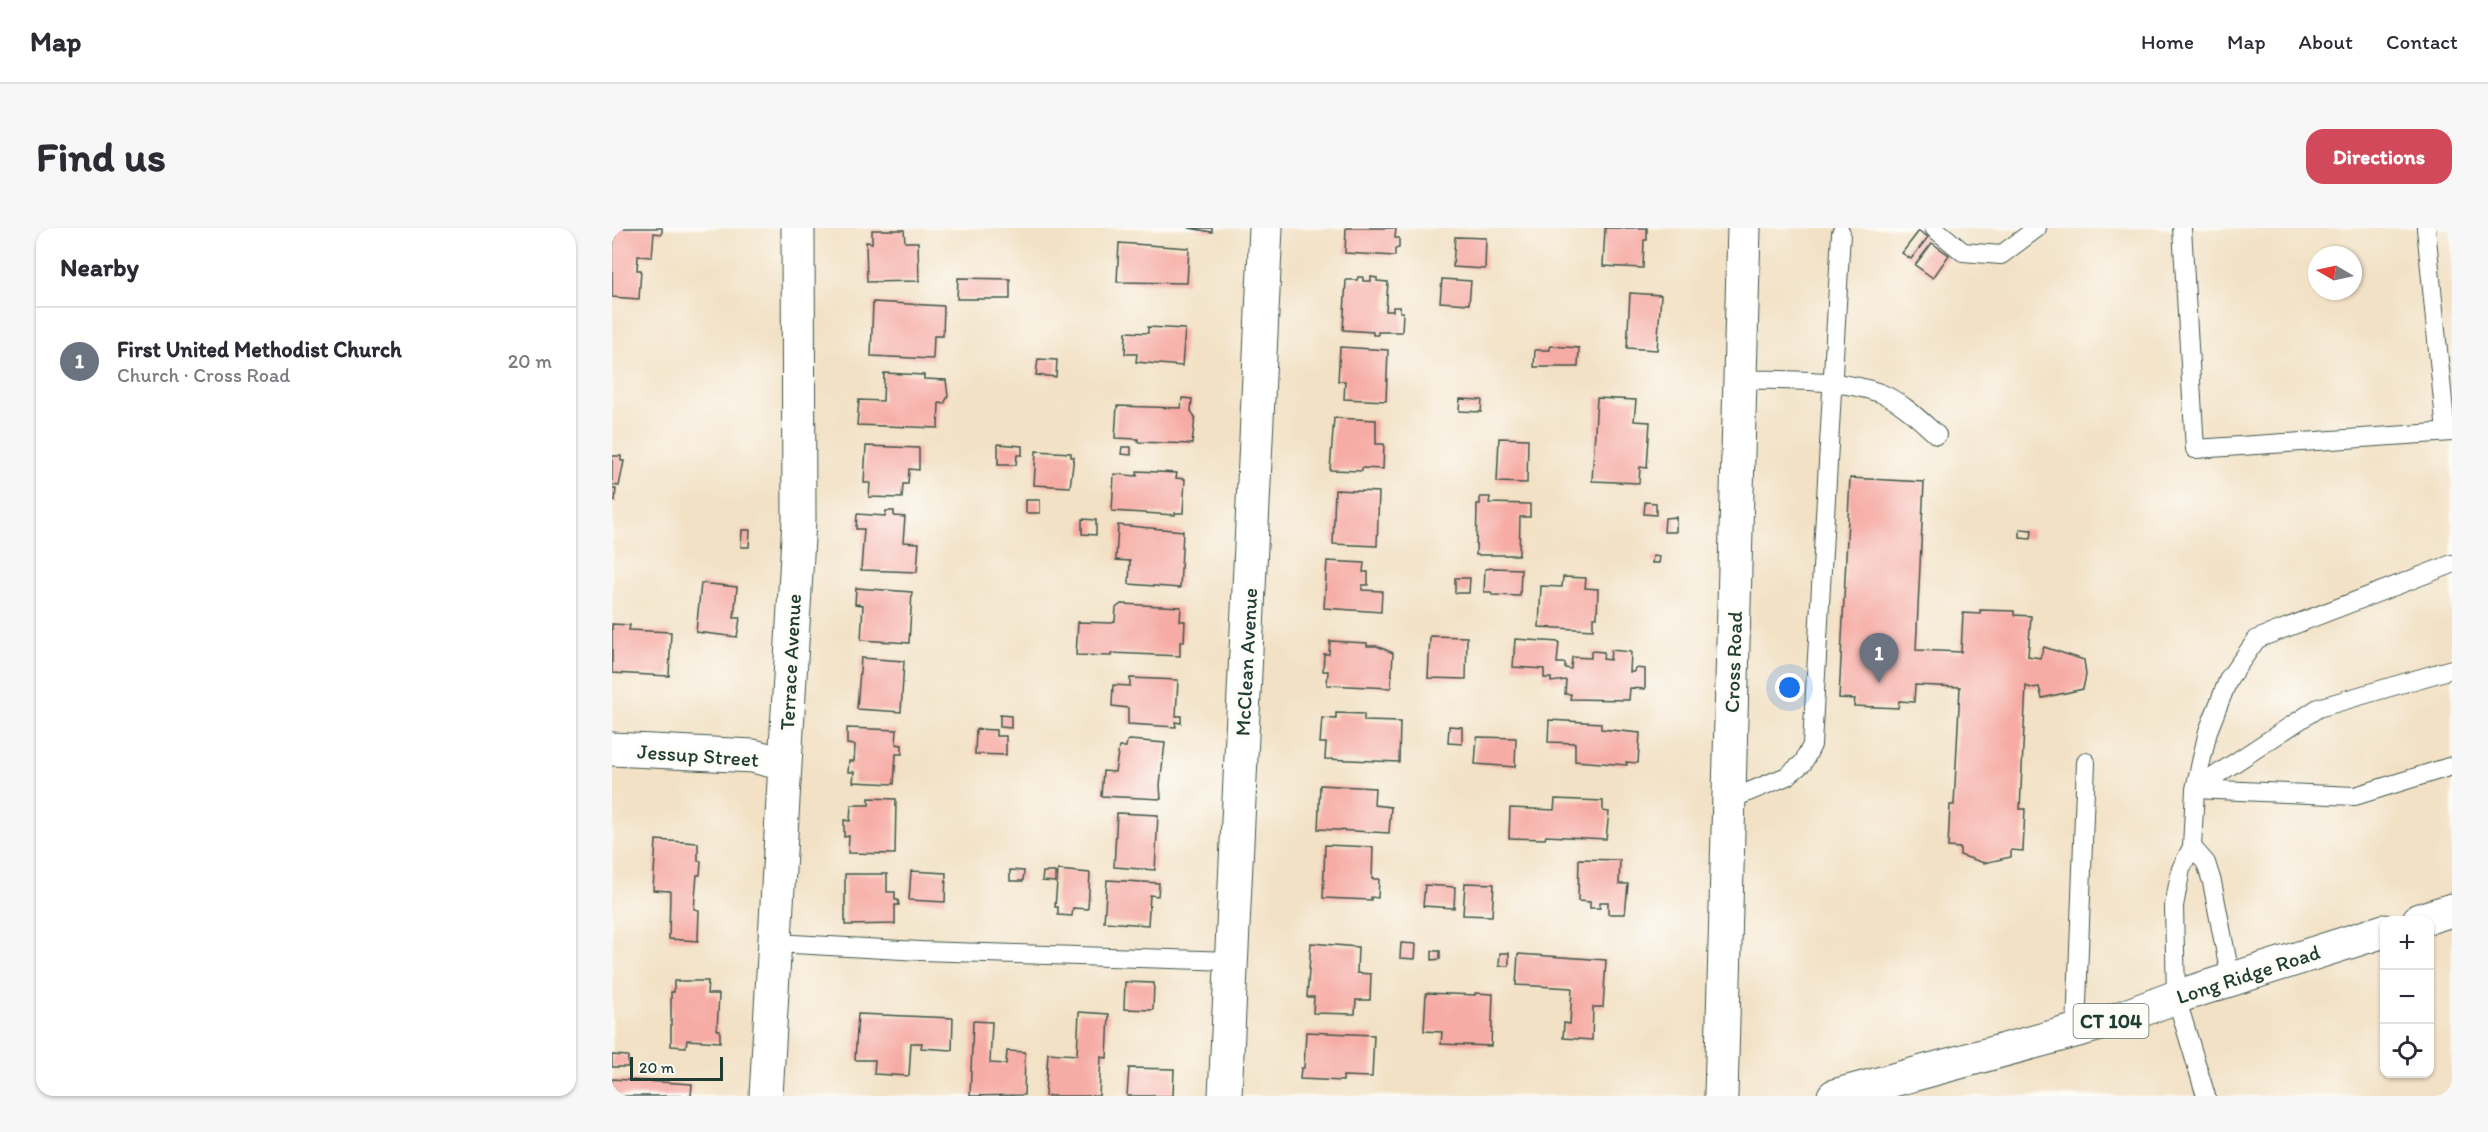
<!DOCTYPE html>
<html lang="en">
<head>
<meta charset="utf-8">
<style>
  body { margin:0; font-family:Itim,sans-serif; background:#f7f7f7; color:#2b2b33 }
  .controls { position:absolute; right:18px; bottom:18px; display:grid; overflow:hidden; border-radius:12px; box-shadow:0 2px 4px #0004 }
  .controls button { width:54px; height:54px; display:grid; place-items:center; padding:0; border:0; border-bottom:2px solid #e1e1e2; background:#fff; color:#2b2b33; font:30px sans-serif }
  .compass { position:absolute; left:1696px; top:18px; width:54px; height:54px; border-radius:50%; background:#fff; box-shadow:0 2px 4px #0004; rotate:279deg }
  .scale { position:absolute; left:18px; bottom:15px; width:93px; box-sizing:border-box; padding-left:6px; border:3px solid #1f3d34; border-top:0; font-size:16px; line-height:21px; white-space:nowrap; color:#1f3d34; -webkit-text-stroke:4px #fdfcf7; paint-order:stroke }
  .you { position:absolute; left:1178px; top:460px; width:21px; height:21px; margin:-15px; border:4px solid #fff; border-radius:50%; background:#1a73e8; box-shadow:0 0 0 9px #1a73e833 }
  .badge { display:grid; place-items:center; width:39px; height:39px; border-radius:50%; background:#d1495b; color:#fff; font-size:20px; font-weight:700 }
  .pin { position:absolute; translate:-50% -50px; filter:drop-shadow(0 2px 3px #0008) }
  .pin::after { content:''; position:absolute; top:32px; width:21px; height:18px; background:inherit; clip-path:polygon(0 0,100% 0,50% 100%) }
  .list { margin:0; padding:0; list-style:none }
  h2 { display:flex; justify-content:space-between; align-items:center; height:78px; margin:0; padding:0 24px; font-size:26px }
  h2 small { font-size:20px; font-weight:400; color:#7c7c81 }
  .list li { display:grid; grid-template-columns:39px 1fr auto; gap:18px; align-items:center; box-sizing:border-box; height:108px; padding:0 24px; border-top:2px solid #e1e1e2 }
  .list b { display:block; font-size:22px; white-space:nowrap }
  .list p { margin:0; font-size:20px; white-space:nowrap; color:#7c7c81 }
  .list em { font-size:20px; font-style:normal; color:#7c7c81 }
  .icon { flex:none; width:33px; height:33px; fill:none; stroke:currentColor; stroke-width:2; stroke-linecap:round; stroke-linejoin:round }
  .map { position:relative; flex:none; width:1840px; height:868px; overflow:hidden; border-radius:18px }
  header { display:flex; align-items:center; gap:36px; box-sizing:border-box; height:84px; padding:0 30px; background:#fff; border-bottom:2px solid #e1e1e2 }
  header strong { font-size:28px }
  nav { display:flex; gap:33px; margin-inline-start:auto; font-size:21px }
  .intro { display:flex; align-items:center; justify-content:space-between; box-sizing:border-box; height:144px; padding:0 36px }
  h1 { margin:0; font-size:42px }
  .button { padding:15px 27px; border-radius:18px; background:#d1495b; color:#fff; font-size:21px; font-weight:700 }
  main { display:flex; gap:36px; padding:0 36px }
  aside { flex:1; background:#fff; border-radius:18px; box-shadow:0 2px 4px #0004 }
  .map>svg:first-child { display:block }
</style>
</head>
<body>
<header>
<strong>Map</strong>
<nav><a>Home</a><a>Map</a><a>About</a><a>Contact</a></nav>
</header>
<div class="intro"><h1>Find us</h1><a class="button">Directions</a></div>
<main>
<aside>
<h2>Nearby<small></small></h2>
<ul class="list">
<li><span class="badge" style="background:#6b7280">1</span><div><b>First United Methodist Church</b><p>Church · Cross Road</p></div><em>20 m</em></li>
</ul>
</aside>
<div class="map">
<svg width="1840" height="868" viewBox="0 0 1840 868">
  <rect width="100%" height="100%" fill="#fdfcf7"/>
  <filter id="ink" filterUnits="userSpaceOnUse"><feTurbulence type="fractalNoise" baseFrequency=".0167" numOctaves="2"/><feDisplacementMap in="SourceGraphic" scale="12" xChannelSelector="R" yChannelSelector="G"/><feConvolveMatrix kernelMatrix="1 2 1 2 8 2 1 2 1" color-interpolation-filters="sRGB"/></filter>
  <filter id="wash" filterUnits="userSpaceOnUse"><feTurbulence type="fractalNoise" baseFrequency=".008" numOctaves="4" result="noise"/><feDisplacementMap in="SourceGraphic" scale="24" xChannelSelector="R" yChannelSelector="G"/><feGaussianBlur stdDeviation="1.35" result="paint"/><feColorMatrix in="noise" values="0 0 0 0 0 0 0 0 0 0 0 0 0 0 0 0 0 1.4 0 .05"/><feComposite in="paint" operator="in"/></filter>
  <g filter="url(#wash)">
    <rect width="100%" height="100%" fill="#f2e1c5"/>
    <g id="blocks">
      <path fill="#f6aca5" d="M4,0H50V6L42,5L40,29L26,28L25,42H29L27,71L0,69V25Z
        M577,0H600V4Z
        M734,0H784L783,10H787V20L783,21V28L733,25Z
        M993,0H1035V12H1032L1031,40L991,38Z
        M260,2H292L293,14H306L307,53L255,54L254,14L260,15Z
        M1307,3L1316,9L1299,31L1290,25Z
        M843,9L874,10L873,41L841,39Z
        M507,15L577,20L575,55L505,54Z
        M1320,15L1337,27L1321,50L1303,37Z
        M746,49H751V53H759V49L765,50V53L776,54L774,83H781V79H788V84H791L790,104H766V107H761V104L731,102L734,52H745Z
        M346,50L398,51V71H345Z
        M830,51L859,53L857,76L828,74Z
        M1018,65L1049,67L1045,122L1015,120Z
        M261,74L332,78L331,108H322L321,131L259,128Z
        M536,99L573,101L570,138L524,134L525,126H513L514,104L536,105Z
        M938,118L967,120L966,139H922L923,122H938Z
        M728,119L776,122L774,173L732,171L733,153H726Z
        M426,131L445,132L444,149L424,147Z
        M272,145L312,147V151L334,152L336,168L332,176L327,175L326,200L245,197L247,172L271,173Z
        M570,170L580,171L579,183L583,189L580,216L526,214V211L503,210L505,178L569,180Z
        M985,170L1024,172L1022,193L1038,194L1035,240L1028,239L1027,255L980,253Z
        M848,171L870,172L869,184L847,183Z
        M722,190L764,192V216H772L771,241L750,240V243L718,242Z
        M887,210L916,211L915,255L885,254Z
        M386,216L410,218V227H405L404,237H386Z
        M254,218L307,220V242L297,241L296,256H291L290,270L257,269L258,255H252Z
        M510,219H519V227L509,226Z
        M424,223L459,225V229H462L458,259L422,257Z
        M0,228H9V233H12L7,258L0,257Z
        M525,243L565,245L564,250L573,251L571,285H563V287L500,283L502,246L525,248Z
        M1238,250L1312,254L1304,422L1349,424L1351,385L1368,386V382L1402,383V387L1419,388L1416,428L1428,430L1432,419L1472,432L1474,447L1471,461L1430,470L1427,459L1419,460L1414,458L1408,581H1413L1411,623L1399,622V629L1372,635L1348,627V620L1336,619L1338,577H1342L1348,459L1303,457L1302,474L1287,473L1286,480L1242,478L1243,471L1227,470Z
        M0,261H4L3,273L0,272Z
        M723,262L767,264L765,318L721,316Z
        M868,269H878L877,275L918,276V289H908L907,327H864L865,276H868Z
        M414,272H428V285H414Z
        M1033,274L1044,275V287L1032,286Z
        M274,283H282V288L293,289L291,314L307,315L305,344L249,342L252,301H244L245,286L273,288Z
        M1064,289V304H1052L1053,290Z
        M470,291L484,292V307L470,306Z
        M506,297L571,303L568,360L517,356L518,333L504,332Z
        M1408,301L1420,302L1419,311L1408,310Z
        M130,302H138L137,319H129Z
        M1041,328L1048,329L1047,335H1040Z
        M715,333L752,335L751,344H756V357H750V362L770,363L769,384L712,380Z
        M881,340L909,341L908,368L880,367L879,364H872L873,341Z
        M951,349L974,350L973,360L986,361L985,389H981V402L927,399L929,358L950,359Z
        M843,350H858L857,365H843Z
        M89,355L125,359L122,390H128L125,409L84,404Z
        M244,360L300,364L297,415L249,412L251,377L243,376Z
        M509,376L569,379L568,393H573L572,414H568V428L499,425V428L464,427L466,394L500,395L503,393L504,380Z
        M0,396L18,397L17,402L59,404L57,448L0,445Z
        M818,408L855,409L854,451L816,450Z
        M903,411L947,414L945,435H953V440L959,441L960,429L979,430V423L992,424L991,431L998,432L999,422L1019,424L1018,444H1022L1023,440L1033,441V461L1018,460L1017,472L958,471L959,466H953L954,452L939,454V450H932V441L901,439Z
        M718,413L755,415V418H765L781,425L779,460L715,457L716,443H711L712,426H717Z
        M249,430L292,433L289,484L245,481Z
        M518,450L566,452L564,488H569V495L563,494L564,499L516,496V480L500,478L501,457L518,458Z
        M724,485L752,486V493L788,494L787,534L713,531L714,515H708L710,490L724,491Z
        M388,487L399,488V500L388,499Z
        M937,492L989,495V501L1028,505L1026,535L1014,534L1015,537L963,533V515L936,514Z
        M837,498L850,499V516L836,515Z
        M235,500L285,502L284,516L290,517V526H284L282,556L241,554L242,544H236L237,533H242L243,517L235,516Z
        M364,501L384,502V508H394V527L363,526Z
        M865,509L904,510L903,539L863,536Z
        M518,512L553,515L548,557L549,571L489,568L491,543L503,544L507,519H514L515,513Z
        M708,557L763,560L762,577L779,579L777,605L706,601Z
        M257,570L284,571L283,626L236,625L237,608L232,609V592L238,593L239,577H257Z
        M943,571L991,573V583L997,584L994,611L934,608L933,611L897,610L898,580L942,582Z
        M505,585L546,587L543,642L502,639Z
        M44,612L86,615V633H89L88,647H85L82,681L87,682L86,713L57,711L58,663L41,662Z
        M713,617L761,619L760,651H767L766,670L759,669V672L711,670Z
        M967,631L1008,632L1007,656H1016L1013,686H996V674H988V680H978V674L966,673Z
        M398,642L412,643L411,653H398Z
        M446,642L478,645L476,681L461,680L460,688L446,687V679H443Z
        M299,643L334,645L333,674L297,672Z
        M431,644H443V654L430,653Z
        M233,646H275V664H283V672H286L287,677H283V696L233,697Z
        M495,652L547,655L546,668L538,667L536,697L492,694Z
        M853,655L882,656L880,688L851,687Z
        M813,657L843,659L842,680L811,678Z
        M699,715L746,719L745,745L759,746L758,772H744L743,786L701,785L702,769H695Z
        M789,715L804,716L803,731L788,730Z
        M820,723H828V731L820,732Z
        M888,725H897V738H887Z
        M906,726L994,732L991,779H981L980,812L951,810L952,795L958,796L960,760L904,757Z
        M62,753H96L95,766H107L105,802H108V814L75,812L74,819L59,818V764H62Z
        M513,754L542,755L541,782L512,781Z
        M814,765L863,767V765L881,766L879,818L829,816L830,804L812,803Z
        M467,784L497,786L495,830L489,829L487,868H433L436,825L465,827Z
        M246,786L341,790L340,822L309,820L310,815H299L297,848L262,846L263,832H243Z
        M361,793L380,794L378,835L394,836L395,823L413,824L412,867L358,868Z
        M694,804L762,807L760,849L731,848V853L688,851L689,840H692Z
        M0,827L16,828V839H0Z
        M517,840L562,841L561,868H515Z
        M0,851L80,856L79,868H0Z"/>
    </g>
  </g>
  <g filter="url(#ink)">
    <use href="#blocks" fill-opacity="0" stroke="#3f564a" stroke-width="1.5"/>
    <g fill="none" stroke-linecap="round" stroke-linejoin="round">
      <g stroke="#3f564a" stroke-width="20">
        <path id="lane" d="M1322,0L1351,24L1389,27L1425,0
          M1570,0L1583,221L1840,204
          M1814,0L1834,204
          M1129,151C1174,153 1224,150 1268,165C1289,173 1308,192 1325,207
          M1840,441L1706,480L1583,561L1743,568L1840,538
          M1117,572L1175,548L1191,535L1200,517L1229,5
          M1580,619L1594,635L1600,654L1619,752
          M163,715L308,723L620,733
          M1464,802L1474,534
          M1594,868L1564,769L1562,678L1569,641L1580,619L1583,561L1596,503L1617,450L1645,411L1840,336"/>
      </g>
      <g stroke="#3f564a" stroke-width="35">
        <path id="street" d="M0,521L141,528L172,536
          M154,868L187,292L186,0
          M613,868L654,0
          M1109,868L1132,0"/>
      </g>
      <g stroke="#3f564a" stroke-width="35">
        <path id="primary" d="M1807,692L1840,682
          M1222,868L1503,792L1564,769L1772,703"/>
      </g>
      <use href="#lane" stroke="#fff" stroke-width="18"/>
      <use href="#street" stroke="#fff" stroke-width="33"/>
      <use href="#primary" stroke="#fff" stroke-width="33"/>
    </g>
  </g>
  <g text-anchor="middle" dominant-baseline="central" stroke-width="6" stroke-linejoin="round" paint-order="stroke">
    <rect fill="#fdfcf7" stroke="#62766e" stroke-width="1.5" x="1461.5" y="776" width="75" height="34" rx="4.5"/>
    <g font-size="20" font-weight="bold" fill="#1f3d34">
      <text x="1499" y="793">CT 104</text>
    </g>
    <g font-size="21" fill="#1f3d34" stroke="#fdfcf7">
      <text transform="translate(178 434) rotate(-87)">Terrace Avenue</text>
      <text transform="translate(634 434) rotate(-87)">McClean Avenue</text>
      <text transform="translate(1121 434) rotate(-88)">Cross Road</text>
      <text transform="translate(86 527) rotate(4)">Jessup Street</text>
      <text transform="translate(1636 746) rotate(-18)">Long Ridge Road</text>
    </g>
  </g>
</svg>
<div class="controls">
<button>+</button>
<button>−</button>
<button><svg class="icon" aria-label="locate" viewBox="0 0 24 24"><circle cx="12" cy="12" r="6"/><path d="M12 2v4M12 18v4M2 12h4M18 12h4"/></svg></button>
</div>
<svg class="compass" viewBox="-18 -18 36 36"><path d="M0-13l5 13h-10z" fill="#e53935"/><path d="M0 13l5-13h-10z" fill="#7c7c81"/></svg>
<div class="scale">20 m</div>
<div class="you"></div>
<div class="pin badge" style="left:1267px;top:455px;background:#6b7280">1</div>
</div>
</main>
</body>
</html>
